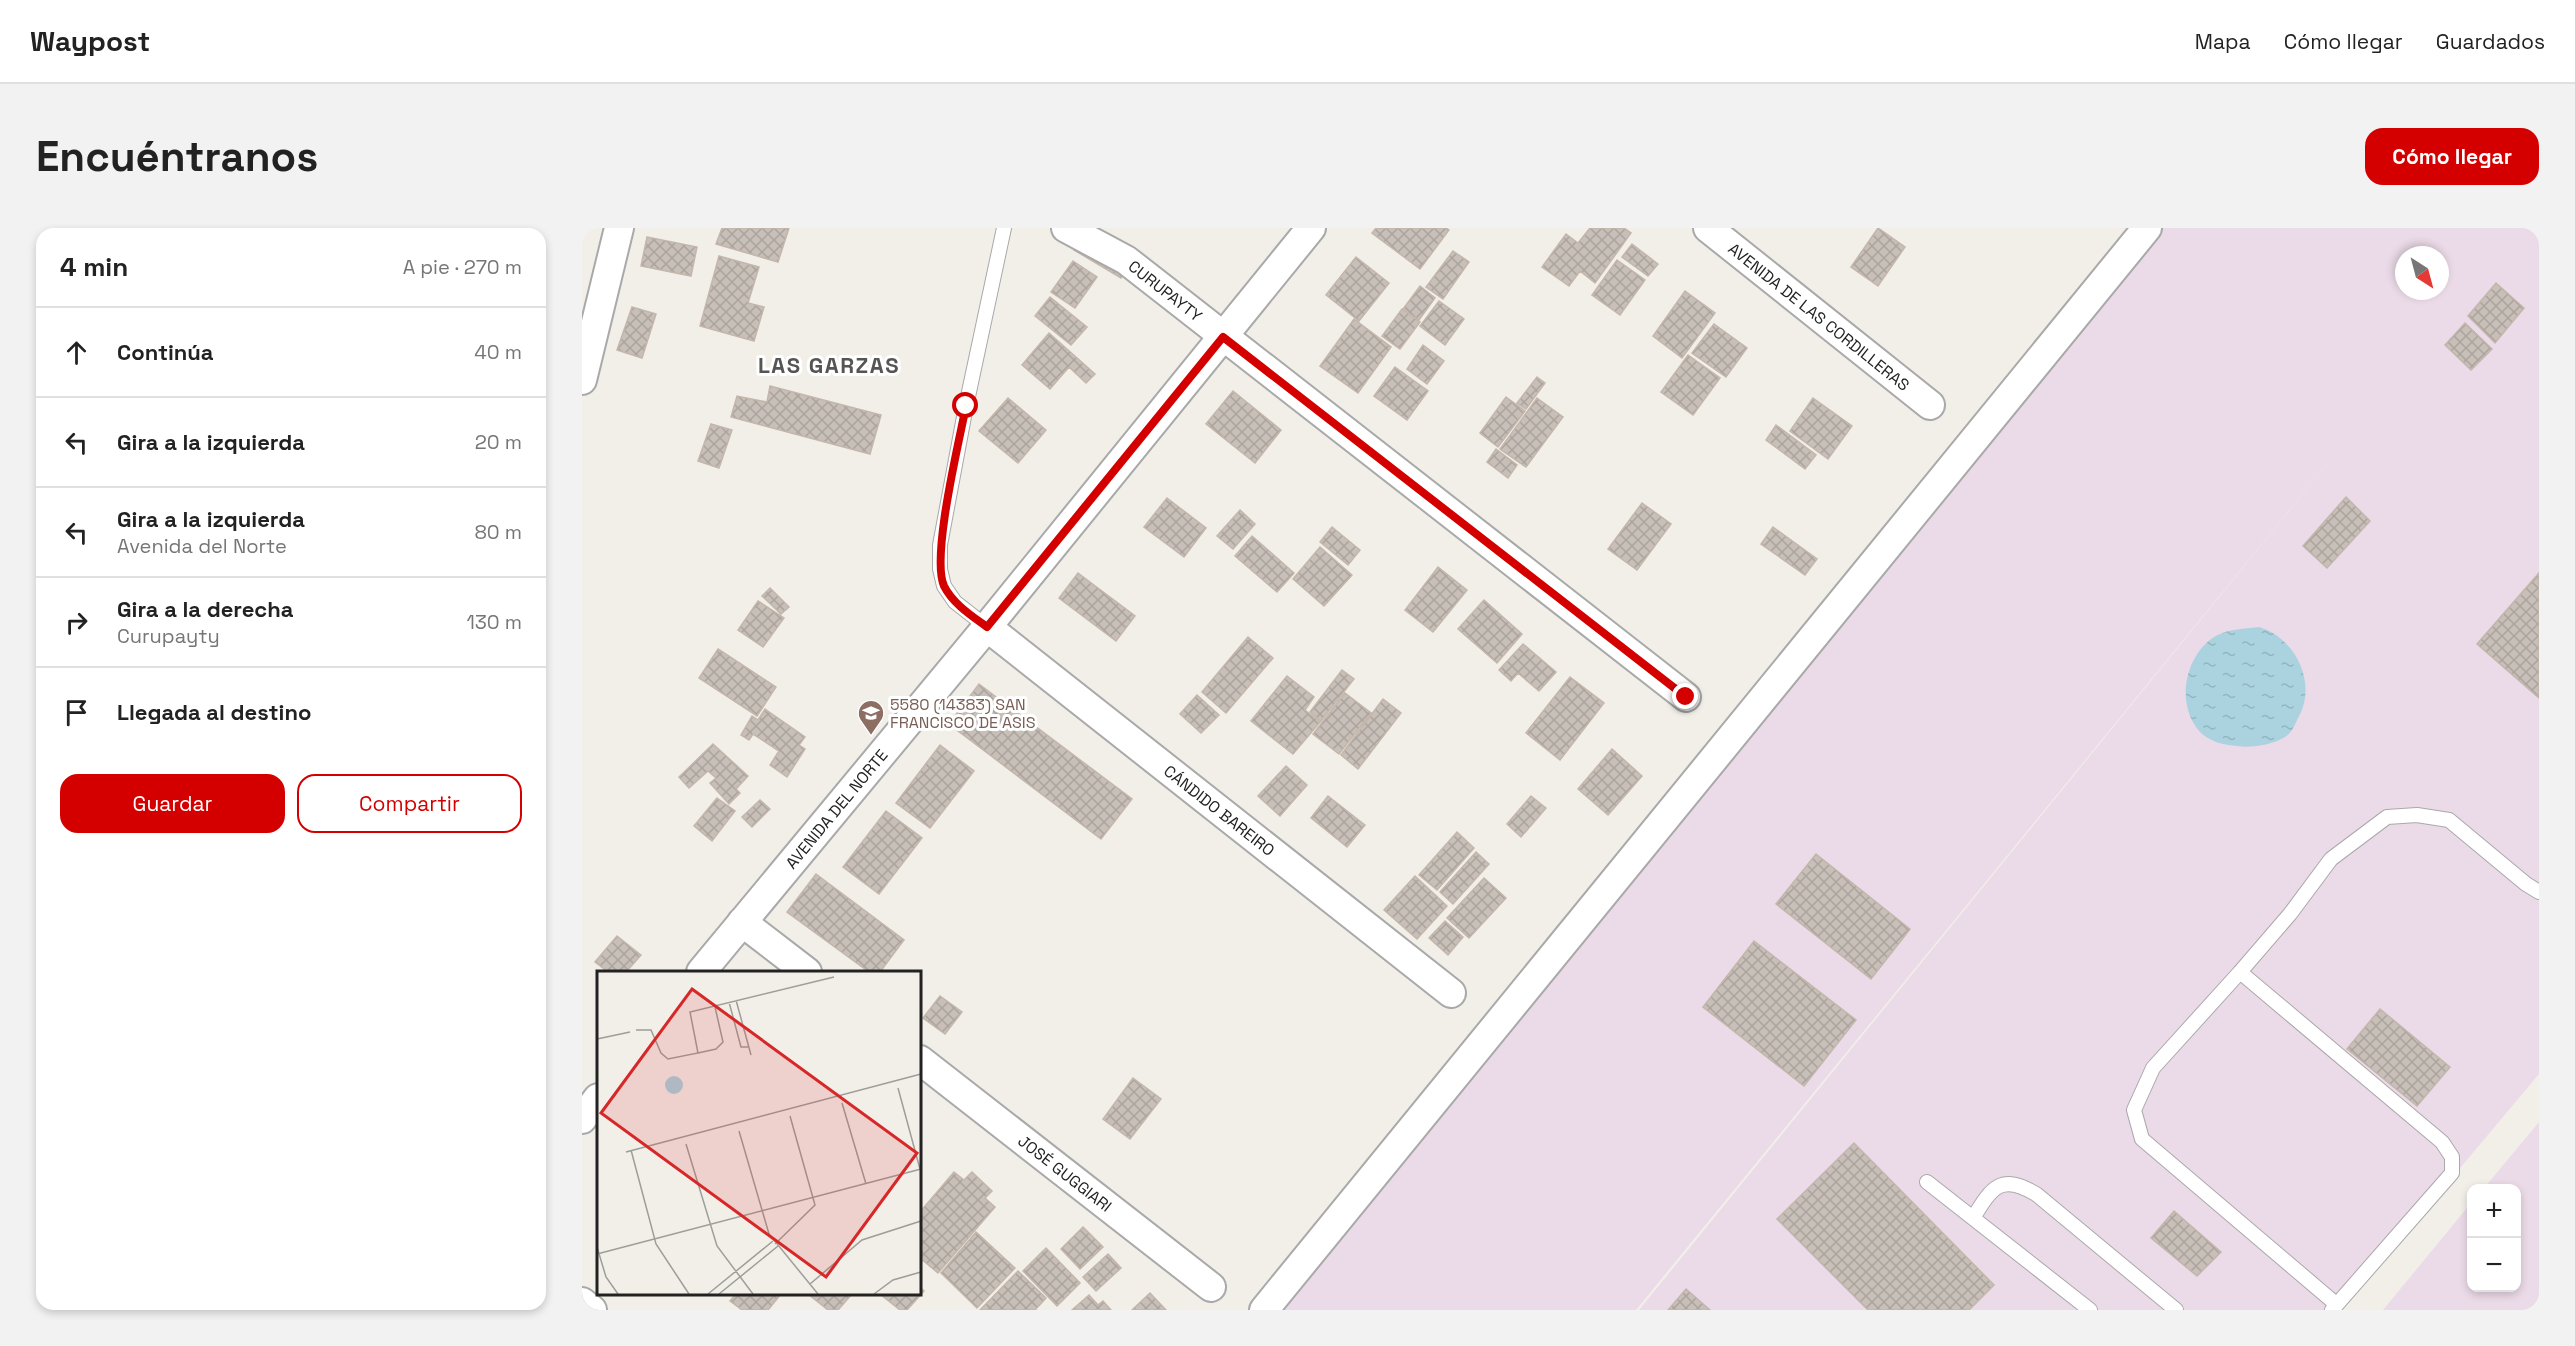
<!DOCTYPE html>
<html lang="es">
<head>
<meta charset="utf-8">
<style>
  body { margin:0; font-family:"Space Grotesk",sans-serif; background:#f2f2f2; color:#222 }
  .controls { position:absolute; right:18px; bottom:18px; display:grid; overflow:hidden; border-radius:12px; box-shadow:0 3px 9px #0003 }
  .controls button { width:54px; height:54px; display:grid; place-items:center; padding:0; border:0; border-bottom:2px solid #e0e0e0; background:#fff; color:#222; font:30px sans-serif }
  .compass { position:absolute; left:1813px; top:18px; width:54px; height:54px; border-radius:50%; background:#fff; box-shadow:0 3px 9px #0003; rotate:144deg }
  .stop { position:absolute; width:18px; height:18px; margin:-14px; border:4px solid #d40000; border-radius:50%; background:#fff }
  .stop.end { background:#d40000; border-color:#fff; box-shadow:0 2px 6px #0008 }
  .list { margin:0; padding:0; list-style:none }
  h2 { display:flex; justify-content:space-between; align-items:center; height:78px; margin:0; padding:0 24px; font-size:26px }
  h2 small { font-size:20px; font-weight:400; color:#767676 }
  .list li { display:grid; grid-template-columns:39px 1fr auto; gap:18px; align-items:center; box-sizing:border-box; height:90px; padding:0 24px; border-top:2px solid #e0e0e0 }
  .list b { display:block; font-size:22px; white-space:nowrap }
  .list p { margin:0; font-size:20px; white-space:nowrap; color:#767676 }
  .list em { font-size:20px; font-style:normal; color:#767676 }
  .actions { display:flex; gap:12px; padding:18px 24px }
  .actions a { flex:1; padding:14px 0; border:2px solid #d40000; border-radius:18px; text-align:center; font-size:21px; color:#d40000 }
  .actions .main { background:#d40000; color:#fff }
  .icon { flex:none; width:33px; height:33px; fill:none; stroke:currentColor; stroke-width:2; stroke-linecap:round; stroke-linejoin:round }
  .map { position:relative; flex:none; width:1957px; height:1082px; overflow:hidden; border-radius:18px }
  header { display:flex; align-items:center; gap:36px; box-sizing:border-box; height:84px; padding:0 30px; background:#fff; border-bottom:2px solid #e0e0e0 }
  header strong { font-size:28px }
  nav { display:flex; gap:33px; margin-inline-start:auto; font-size:21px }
  .intro { display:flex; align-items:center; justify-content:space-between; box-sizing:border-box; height:144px; padding:0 36px }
  h1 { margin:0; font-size:42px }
  .button { padding:15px 27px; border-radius:18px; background:#d40000; color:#fff; font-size:21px; font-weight:700 }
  main { display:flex; gap:36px; padding:0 36px }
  aside { flex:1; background:#fff; border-radius:18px; box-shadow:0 3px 9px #0003 }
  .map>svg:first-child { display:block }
</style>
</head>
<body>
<header>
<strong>Waypost</strong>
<nav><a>Mapa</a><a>Cómo llegar</a><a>Guardados</a></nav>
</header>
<div class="intro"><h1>Encuéntranos</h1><a class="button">Cómo llegar</a></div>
<main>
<aside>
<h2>4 min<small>A pie · 270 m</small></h2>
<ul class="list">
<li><svg class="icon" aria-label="ahead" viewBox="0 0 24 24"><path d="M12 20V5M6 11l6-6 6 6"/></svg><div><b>Continúa</b></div><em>40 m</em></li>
<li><svg class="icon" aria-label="left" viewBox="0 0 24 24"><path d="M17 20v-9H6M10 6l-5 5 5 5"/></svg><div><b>Gira a la izquierda</b></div><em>20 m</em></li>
<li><svg class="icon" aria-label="left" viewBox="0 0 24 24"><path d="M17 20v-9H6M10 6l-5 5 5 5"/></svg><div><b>Gira a la izquierda</b><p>Avenida del Norte</p></div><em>80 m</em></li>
<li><svg class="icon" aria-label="right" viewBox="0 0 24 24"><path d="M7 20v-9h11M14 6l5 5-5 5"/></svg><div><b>Gira a la derecha</b><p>Curupayty</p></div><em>130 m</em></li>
<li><svg class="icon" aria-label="arrive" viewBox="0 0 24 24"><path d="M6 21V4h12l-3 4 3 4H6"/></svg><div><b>Llegada al destino</b></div></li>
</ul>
<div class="actions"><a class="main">Guardar</a><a>Compartir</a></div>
</aside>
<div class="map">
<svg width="1957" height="1082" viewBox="0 0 1957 1082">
  <defs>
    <pattern id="water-ripples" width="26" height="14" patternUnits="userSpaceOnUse" patternTransform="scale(1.5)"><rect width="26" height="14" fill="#aad3df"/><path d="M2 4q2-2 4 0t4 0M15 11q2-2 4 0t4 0" fill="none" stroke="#92b5bf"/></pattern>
    <pattern id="building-cross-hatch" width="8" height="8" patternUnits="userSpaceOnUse" patternTransform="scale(1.5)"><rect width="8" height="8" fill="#c7bfb8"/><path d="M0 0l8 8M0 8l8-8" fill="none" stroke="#aba49e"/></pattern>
  </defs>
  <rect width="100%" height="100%" fill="#f2efe9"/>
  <path fill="#ebdbe8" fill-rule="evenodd" d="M1554,0H1957V846L1759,1082H1057L1777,197L1054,1082H681ZM1822,27H1858V63H1822Z
    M1957,894V1082H1801L1889,975L1890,1060H1934V960H1902Z"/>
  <path fill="url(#water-ripples)" d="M1677,399C1714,410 1736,456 1716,490C1713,496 1710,505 1703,509C1690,517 1670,520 1655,518C1642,517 1628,514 1618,504C1594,477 1602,432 1629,411C1642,401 1661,401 1677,399Z"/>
  <path fill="url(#building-cross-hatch)" stroke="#c4b6ab" stroke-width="1.5" d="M140,0H207L196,34L134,16Z
    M794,0H864L867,2L838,41L790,5Z
    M1008,0H1042L1049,5L1013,55L998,43L987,58L960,39L984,6L996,15Z
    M1296,0L1323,19L1296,58L1269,39Z
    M65,9L115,19L109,48L59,38Z
    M499,12L546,40L539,50L492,22Z
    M1050,16L1076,36L1066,48L1040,29Z
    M871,23L887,34L861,71L844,59Z
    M137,28L177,39L166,75L182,79L172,113L118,98Z
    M774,29L807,55L777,93L744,67Z
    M1035,32L1063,52L1038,87L1010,67Z
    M491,33L515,49L493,80L469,64Z
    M1914,55L1942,80L1913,115L1886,88Z
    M838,58L853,70L837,92L821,81Z
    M1103,63L1133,85L1100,130L1071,108Z
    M468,69L505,99L489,117L453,88Z
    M857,73L882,91L863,117L838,98Z
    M50,79L74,86L60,130L35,122Z
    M820,81L838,94L818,121L800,108Z
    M772,91L809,119L776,165L738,138Z
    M1883,95L1910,121L1889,142L1863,117Z
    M1132,96L1165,120L1144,149L1110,125Z
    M467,105L513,146L504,155L487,139L468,161L440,137Z
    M841,117L862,133L845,156L825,141Z
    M1106,127L1138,150L1111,187L1079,164Z
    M813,139L846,163L825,192L792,168Z
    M955,149L963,155L944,181L935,175Z
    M188,158L299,187L288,226L149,189L155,168L185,174Z
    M651,163L699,202L673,235L624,196Z
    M924,169L943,183L916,219L898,205Z
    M426,170L464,202L436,235L397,203Z
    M955,170L981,189L944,239L918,221Z
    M1231,170L1270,198L1246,231L1208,203Z
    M129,196L150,202L137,240L116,233Z
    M1194,197L1234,227L1223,241L1184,212Z
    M914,221L935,237L926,250L905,234Z
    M1764,269L1788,293L1745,340L1721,318Z
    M585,270L624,300L602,329L562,299Z
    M1060,275L1089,296L1055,342L1026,321Z
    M658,282L673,296L651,321L635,308Z
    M750,299L778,322L766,337L738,314Z
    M1191,299L1235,331L1223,347L1179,316Z
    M670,308L712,345L695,364L653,328Z
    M738,319L770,347L742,378L711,351Z
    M856,339L885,362L851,404L823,382Z
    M496,345L553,388L534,413L477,370Z
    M1957,345V470L1895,416Z
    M188,360L207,379L199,386L180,368Z
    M902,372L940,406L915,435L876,401Z
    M176,373L202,390L181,419L156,402Z
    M666,409L691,430L644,485L620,464Z
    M941,416L974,444L957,463L936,445L929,453L917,442Z
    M136,421L194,459L175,488L117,450Z
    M760,442L772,451L739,493L728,484Z
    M705,448L732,469L723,482L738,494L711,526L669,493Z
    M988,449L1022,475L978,532L944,505Z
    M397,456L550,571L519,611L367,496Z
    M763,465L789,485L757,526L731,506Z
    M615,467L637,487L619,505L598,486Z
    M801,471L819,485L776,541L759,527Z
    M183,481L223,509L217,517L223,521L205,549L188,537L197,523L171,506L167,512L159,507L170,488L176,492Z
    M131,516L166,548L154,561L158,565L147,576L128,555L134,550L126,543L107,560L97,549Z
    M358,517L392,543L348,600L314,575Z
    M1030,521L1060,548L1026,587L996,561Z
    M704,538L725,557L698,588L676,568Z
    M746,568L783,597L765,619L729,590Z
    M949,568L964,580L939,609L925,596Z
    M135,570L153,583L130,613L112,598Z
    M178,572L188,581L170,599L160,589Z
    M304,583L340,610L297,666L261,639Z
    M875,604L892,620L855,662L837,647Z
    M894,624L907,636L871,676L858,664Z
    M1234,626L1328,701L1289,751L1194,676Z
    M234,646L322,712L298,744H287L205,684Z
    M833,648L865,678L835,711L802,682Z
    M902,650L924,670L887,710L865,690Z
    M863,693L881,709L866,727L847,710Z
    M35,708L59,727L44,744H26L13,734Z
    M1172,713L1274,792L1222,858L1121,779Z
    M358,768L380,784L363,806L341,790Z
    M1798,781L1868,839L1835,878L1765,821Z
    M551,850L579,871L548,911L521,891Z
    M1272,915L1412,1057L1387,1082H1286L1195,991Z
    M372,944L382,952L390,944L410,963L403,970L413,979L356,1045L338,1030V984Z
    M1592,983L1639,1024L1615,1048L1569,1010Z
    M501,999L521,1019L498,1041L479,1021Z
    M394,1004L433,1040L395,1080L359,1045Z
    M464,1020L498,1055L475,1078L441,1043Z
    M526,1026L539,1040L514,1063L501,1049Z
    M436,1043L464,1070L453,1082H398Z
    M338,1059L342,1063L325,1082H318L298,1066H338Z
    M1104,1061L1128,1082H1086Z
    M568,1065L584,1082H550Z
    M154,1066H199L186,1082H160L148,1073Z
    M226,1066H270L256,1082H246Z
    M507,1067L516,1077L521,1073L529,1082H490Z"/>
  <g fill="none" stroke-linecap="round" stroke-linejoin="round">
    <g stroke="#a9a9a9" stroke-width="16">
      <path id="service" d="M405,399L373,374L362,358L358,341V317L384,178L422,0
        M1658,744L1571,840L1552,882L1560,911L1754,1076
        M1345,954L1508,1082
        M1391,990C1410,959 1419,945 1454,966L1594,1082
        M1750,1082L1870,945V929L1860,914L1658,744L1708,686L1749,631L1805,589L1835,587L1867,592L1944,656L1957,664"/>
    </g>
    <g stroke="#a9a9a9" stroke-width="32">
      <g id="minor">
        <path id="s1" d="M484,0L544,32L1104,469"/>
        <path id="s2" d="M1126,0L1348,177"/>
        <path d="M0,152L37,0"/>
        <path id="s3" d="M405,399L869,765"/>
        <path d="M160,694L225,744"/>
        <path id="s4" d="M119,744L405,399L729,0"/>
        <path id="s5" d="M338,832L629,1059"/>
        <path d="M0,891L16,870"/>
        <path d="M0,1074L10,1082"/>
        <path d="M682,1082L1565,0"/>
      </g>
    </g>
    <use href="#service" stroke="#fff" stroke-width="14"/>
    <use href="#minor" stroke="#fff" stroke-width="28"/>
  </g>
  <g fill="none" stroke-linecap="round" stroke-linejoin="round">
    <path stroke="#d40000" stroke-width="8" d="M384,178C377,214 349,329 362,358C371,376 390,388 405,399L641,109L1104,469"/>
  </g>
  <defs>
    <g id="school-pin" transform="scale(1.35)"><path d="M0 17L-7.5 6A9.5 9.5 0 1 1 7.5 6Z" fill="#8d6e63" stroke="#fff"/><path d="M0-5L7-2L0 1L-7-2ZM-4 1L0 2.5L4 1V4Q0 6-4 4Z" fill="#fff"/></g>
  </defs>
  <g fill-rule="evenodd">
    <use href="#school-pin" x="289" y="485"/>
  </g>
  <g text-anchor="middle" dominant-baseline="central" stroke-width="6" stroke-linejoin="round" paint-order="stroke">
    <g font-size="16" fill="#222" stroke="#fff">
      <text stroke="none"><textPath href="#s1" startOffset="118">CURUPAYTY</textPath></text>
      <text stroke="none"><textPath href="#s2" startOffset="142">AVENIDA DE LAS CORDILLERAS</textPath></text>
      <text stroke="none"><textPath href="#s4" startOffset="212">AVENIDA DEL NORTE</textPath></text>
      <text stroke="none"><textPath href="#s3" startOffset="296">CÁNDIDO BAREIRO</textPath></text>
      <text stroke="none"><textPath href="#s5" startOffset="184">JOSÉ GUGGIARI</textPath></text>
    </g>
    <g font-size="16" fill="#785e54" stroke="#fff" text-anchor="start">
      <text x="308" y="476">5580 (14383) SAN<tspan x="308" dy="18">FRANCISCO DE ASIS</tspan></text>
    </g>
    <g font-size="22" font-weight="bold" letter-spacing="1.5" fill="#555" stroke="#fff">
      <text x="247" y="137">LAS GARZAS</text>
    </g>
  </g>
  <g transform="translate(15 743)">
    <rect width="324" height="324" fill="#f2efe9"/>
    <path d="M68 114a9 9 0 1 1 18 0a9 9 0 1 1-18 0Z" fill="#aad3df"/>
    <path fill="none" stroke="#9f9d99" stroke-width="1.5" d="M139,29L154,84M132,31L144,76H152M39,59H54L64,82L71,88L101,82L93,41L237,6M0,68L33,61M101,82L119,78L126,71L118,36M301,117L323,198M245,132L269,213M142,160L172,263L221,323M89,173L120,275L156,323M34,179L59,273L92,323M29,181L324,103M178,273L218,234L193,145M0,276L9,306L21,323M0,283L324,198M213,313L265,269L324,250M111,323L176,270M122,323L181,275M277,323L296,309L324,301"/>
    <path fill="#d62828" fill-opacity="0.15" stroke="#d62828" stroke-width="3" d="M95,18L320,182L229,306L4,142Z"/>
    <rect width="324" height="324" fill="none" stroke="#222" stroke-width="3"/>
  </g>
</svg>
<div class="controls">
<button>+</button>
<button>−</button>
</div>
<svg class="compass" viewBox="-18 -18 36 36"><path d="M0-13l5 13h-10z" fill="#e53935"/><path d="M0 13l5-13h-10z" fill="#767676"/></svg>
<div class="stop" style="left:384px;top:178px"></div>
<div class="stop end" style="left:1104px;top:469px"></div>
</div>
</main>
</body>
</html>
